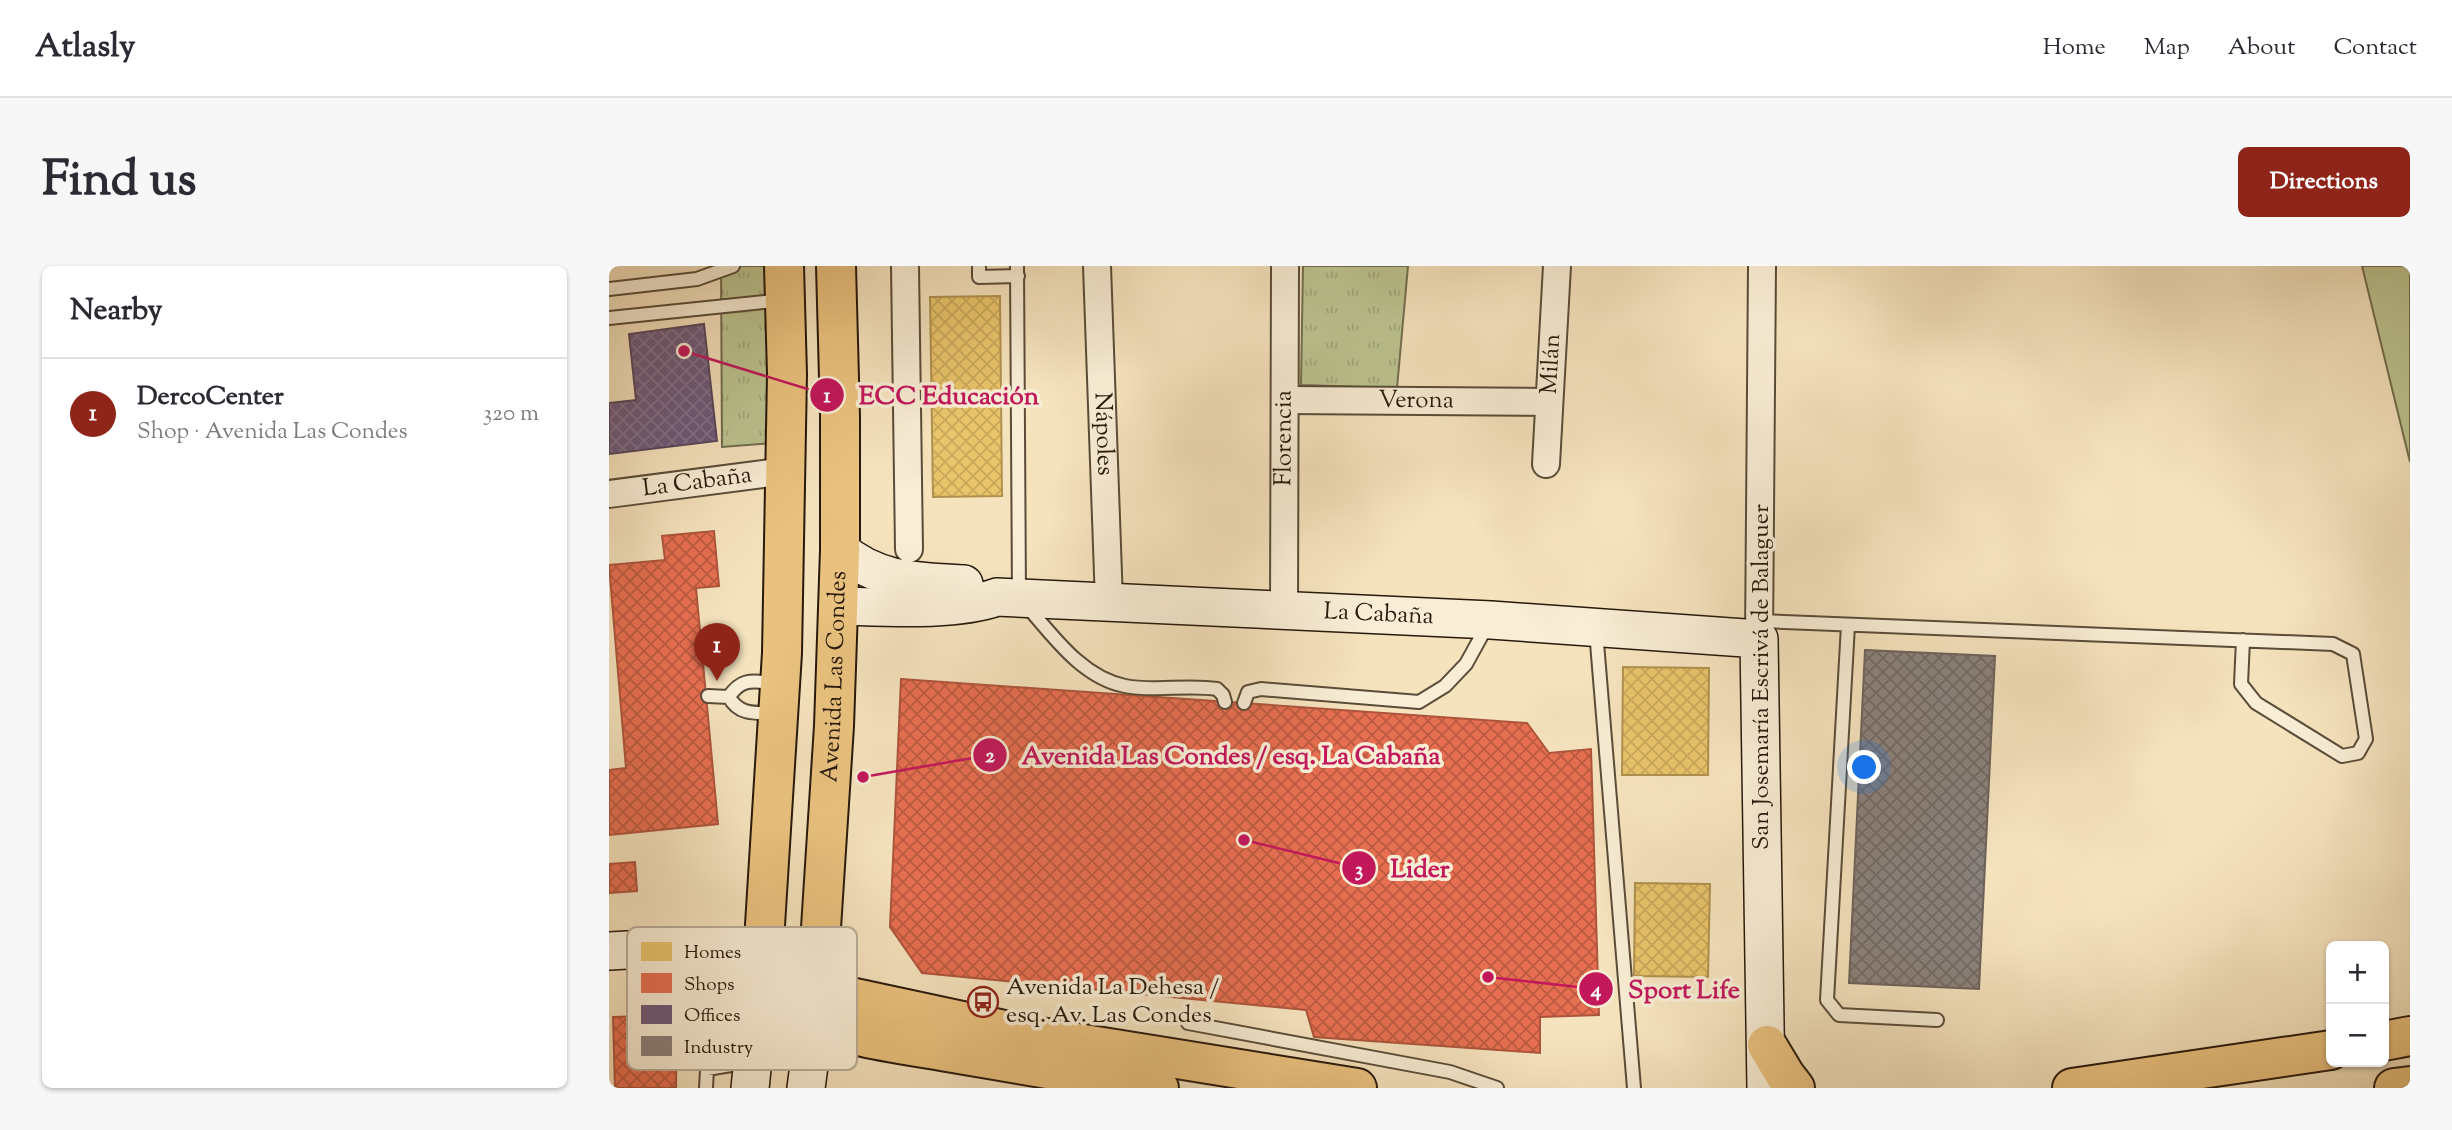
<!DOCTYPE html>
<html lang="en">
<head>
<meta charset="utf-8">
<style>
  body { margin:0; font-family:"Sorts Mill Goudy",serif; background:#f7f7f7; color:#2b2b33 }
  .controls { position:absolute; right:21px; bottom:21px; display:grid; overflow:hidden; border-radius:10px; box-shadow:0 2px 5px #0004 }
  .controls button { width:63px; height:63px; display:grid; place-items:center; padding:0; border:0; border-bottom:2px solid #e1e1e2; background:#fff; color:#2b2b33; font:35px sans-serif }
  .you { position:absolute; left:1256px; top:502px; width:24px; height:24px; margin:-18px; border:5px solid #fff; border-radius:50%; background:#1a73e8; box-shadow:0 0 0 10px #1a73e833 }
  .badge { display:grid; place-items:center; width:46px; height:46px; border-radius:50%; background:#8f2418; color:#fff; font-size:23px; font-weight:700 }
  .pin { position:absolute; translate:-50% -58px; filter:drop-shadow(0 2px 4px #0008) }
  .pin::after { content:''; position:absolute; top:37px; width:24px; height:21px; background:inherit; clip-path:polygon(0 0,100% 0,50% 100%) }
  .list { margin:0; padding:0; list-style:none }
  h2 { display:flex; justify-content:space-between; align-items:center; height:91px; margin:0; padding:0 28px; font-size:30px }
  h2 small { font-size:23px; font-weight:400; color:#7c7c81 }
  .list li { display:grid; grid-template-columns:46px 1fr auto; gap:21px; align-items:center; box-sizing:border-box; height:112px; padding:0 28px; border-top:2px solid #e1e1e2 }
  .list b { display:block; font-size:26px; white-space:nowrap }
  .list p { margin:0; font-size:23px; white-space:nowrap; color:#7c7c81 }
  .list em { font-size:23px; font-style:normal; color:#7c7c81 }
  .map { position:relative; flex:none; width:1801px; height:822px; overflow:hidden; border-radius:10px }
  header { display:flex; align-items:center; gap:42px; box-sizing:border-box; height:98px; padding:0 35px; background:#fff; border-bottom:2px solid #e1e1e2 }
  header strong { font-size:33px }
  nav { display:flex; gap:38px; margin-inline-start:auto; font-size:24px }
  .intro { display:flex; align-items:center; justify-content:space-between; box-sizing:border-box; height:168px; padding:0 42px }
  h1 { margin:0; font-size:49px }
  .button { padding:18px 32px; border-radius:10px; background:#8f2418; color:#fff; font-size:24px; font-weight:700 }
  main { display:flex; gap:42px; padding:0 42px }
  aside { flex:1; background:#fff; border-radius:10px; box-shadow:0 2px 5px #0004 }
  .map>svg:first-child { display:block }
</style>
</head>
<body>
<header>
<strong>Atlasly</strong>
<nav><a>Home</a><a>Map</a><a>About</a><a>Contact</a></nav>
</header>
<div class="intro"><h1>Find us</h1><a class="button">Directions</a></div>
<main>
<aside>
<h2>Nearby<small></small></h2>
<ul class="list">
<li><span class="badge">1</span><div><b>DercoCenter</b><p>Shop · Avenida Las Condes</p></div><em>320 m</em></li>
</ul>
</aside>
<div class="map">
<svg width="1801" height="822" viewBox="0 0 1801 822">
  <defs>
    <pattern id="grass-tufts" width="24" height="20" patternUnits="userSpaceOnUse" patternTransform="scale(1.75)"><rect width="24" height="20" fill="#bcc491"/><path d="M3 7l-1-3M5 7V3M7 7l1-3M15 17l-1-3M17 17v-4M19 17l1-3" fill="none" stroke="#a2a87c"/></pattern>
    <pattern id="homes-cross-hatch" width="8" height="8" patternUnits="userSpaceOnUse" patternTransform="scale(1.75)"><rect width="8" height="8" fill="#e9c46a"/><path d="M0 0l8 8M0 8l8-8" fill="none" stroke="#c8a85b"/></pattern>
    <pattern id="shops-cross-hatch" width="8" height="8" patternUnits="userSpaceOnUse" patternTransform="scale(1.75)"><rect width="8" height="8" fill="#e76f51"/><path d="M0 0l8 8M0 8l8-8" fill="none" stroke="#bb5a41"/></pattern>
    <pattern id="offices-cross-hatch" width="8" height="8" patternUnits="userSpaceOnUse" patternTransform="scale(1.75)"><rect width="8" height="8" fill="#6d597a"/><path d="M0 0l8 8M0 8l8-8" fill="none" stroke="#817189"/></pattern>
    <pattern id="industry-cross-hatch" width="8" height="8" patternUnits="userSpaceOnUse" patternTransform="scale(1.75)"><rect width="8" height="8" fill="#8a817c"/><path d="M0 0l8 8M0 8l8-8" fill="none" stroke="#716964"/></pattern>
  </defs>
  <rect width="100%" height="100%" fill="#f5e3be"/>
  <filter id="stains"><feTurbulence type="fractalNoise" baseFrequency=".00286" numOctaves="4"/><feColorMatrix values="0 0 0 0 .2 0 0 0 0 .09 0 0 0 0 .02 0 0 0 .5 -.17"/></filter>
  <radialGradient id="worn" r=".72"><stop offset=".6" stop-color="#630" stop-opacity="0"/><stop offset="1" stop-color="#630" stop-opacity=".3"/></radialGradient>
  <path fill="url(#grass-tufts)" stroke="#726e4e" stroke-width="2" d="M112,0H161L164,177L113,181Z
    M694,0H799L788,122L692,119Z"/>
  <path fill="#bcc491" stroke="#726e4e" stroke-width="2" d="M1753,0H1801V196Z"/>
  <path fill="url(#homes-cross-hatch)" stroke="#af914e" stroke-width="2" d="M391,30L393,230L324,231L321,31Z
    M1014,401L1100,402L1099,509H1013Z
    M1026,617L1101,618L1099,711L1025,710Z"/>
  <path fill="url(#shops-cross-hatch)" stroke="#ad553c" stroke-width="2" d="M105,265L110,320L87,322L109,558L0,569V504L17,502L0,299L56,294L53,270Z
    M292,413L918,457L940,487L982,483L990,749L931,751V787L705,771L697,744L313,707L281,661Z
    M26,596L28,625L0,627V598Z
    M68,749L67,822H6L4,751Z"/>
  <path fill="url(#offices-cross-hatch)" stroke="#584659" stroke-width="2" d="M95,58L108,175L0,188V137L27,134L20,68Z"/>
  <path fill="url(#industry-cross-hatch)" stroke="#6c625a" stroke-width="2" d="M1256,384L1386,390L1370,723L1240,717Z"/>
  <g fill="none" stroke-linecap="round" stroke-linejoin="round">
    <g stroke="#5a4c38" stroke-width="16">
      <path id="lane" d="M370,0V11L409,10
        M408,0L410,331C440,364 470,411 516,420C546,426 578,418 608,423L614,429L616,436
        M0,23L88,13L124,0
        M0,52L174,34
        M1150,355L1724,378L1744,388L1757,473L1749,487L1733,490L1647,437L1632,418L1634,374
        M1239,359L1218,734L1230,749L1328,754
        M987,365L1025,822
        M99,430L120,431
        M120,431C133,410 146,416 168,417
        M120,431C130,449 145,447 165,447
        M635,437L639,426L652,423L810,436L836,420L857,398L879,358
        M579,757L841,806L888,822
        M97,822L98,803L140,796"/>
    </g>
    <g stroke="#5a4c38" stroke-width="30">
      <g id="street">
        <path d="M296,0L300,283"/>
        <path id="s1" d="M488,0L500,336"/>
        <path id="s2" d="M676,134L940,136"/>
        <path id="s3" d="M937,198L948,0"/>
        <path id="s4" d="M0,228L177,205"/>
        <path id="s5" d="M675,344L676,0"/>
        <path d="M1150,373L1153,0"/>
      </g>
    </g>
    <g stroke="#27190b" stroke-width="40">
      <g id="secondary">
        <path d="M231,284C269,316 307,315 355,318"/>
        <path id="s6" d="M229,340C274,341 347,346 388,331L882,354L1150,373L1157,822"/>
        <path d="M0,685C57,680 100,686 153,707L141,822"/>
        <path d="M197,822L206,755"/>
      </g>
    </g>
    <g stroke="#27190b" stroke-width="42">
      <g id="primary">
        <path d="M153,707L173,387L178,108L175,0"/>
        <path d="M153,707L209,724L419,769L748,822"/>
        <path d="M186,741C225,773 285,776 333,785C406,798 478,810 550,822"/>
        <path id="s7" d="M206,755L225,460L231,284V150L227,0"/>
        <path d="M1775,775L1801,770"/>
        <path d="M1158,779L1176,809L1186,822"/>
        <path d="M1463,822L1722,784"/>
        <path d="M1785,822L1801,820"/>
      </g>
    </g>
    <use href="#lane" stroke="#f8edd5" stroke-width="12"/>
    <use href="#street" stroke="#f8edd5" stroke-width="26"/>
    <use href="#secondary" stroke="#f8edd5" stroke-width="37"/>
    <use href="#primary" stroke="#eac27f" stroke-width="38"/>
  </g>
  <defs>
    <g id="bus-ring" transform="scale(1.575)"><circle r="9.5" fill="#f8edd5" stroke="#8f2418" stroke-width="1.5"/><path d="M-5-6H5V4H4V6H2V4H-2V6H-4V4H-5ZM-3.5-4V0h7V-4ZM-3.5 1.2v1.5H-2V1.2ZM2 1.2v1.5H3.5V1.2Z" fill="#8f2418"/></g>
  </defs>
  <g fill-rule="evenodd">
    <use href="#bus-ring" x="374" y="736"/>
  </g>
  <g text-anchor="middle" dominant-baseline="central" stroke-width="7" stroke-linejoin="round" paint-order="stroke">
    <g font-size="24" fill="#27190b" stroke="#f8edd5">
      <text stroke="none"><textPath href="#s3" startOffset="100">Milán</textPath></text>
      <text stroke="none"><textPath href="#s2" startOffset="131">Verona</textPath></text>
      <text stroke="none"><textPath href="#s1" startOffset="168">Nápoles</textPath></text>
      <text stroke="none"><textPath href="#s5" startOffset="172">Florencia</textPath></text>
      <text stroke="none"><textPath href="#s4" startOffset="89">La Cabaña</textPath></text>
      <text stroke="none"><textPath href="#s6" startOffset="542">La Cabaña</textPath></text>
      <text transform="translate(1153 411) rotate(-90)">San Josemaría Escrivá de Balaguer</text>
      <text stroke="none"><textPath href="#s7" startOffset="345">Avenida Las Condes</textPath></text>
    </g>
    <g font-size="24" fill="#27190b" stroke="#f8edd5" text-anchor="start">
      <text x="397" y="722">Avenida La Dehesa /<tspan x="397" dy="28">esq. Av. Las Condes</tspan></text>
    </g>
  </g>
  <rect x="18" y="661" width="230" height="143" rx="10" fill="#f8edd5" stroke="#b9ad98" stroke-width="2"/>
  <rect x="32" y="676" width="31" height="19" fill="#e9c46a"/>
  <rect x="32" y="707" width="31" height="20" fill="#e76f51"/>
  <rect x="32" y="739" width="31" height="19" fill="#6d597a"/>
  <rect x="32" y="770" width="31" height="20" fill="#8a817c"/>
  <g font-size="19" fill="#27190b">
    <text x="75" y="692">Homes</text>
    <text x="75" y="724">Shops</text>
    <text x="75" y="755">Offices</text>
    <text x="75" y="787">Industry</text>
  </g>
  <path fill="none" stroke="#c2185b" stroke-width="2.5" d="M75 85L218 129M254 511L381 489M635 574L750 602M879 711L987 723"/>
  <g fill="#c2185b" stroke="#f8edd5" stroke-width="2.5">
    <circle cx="75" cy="85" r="7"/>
    <circle cx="254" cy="511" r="7"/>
    <circle cx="635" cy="574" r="7"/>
    <circle cx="879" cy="711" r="7"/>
    <circle cx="218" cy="129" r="18"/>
    <circle cx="381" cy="489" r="18"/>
    <circle cx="750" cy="602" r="18"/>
    <circle cx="987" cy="723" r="18"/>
  </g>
  <g font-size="21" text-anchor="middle" font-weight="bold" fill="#fff">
    <text x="218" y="136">1</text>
    <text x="381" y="496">2</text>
    <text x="750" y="610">3</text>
    <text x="987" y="730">4</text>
  </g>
  <g font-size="26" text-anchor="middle" font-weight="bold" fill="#c2185b" stroke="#f8edd5" stroke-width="7" stroke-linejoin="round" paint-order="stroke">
    <text x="340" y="138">ECC Educación</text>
    <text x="622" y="498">Avenida Las Condes / esq. La Cabaña</text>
    <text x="811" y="611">Lider</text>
    <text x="1075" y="732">Sport Life</text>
  </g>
  <rect width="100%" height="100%" filter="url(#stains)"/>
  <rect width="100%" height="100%" fill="url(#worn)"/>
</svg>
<div class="controls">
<button>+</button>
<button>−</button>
</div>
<div class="you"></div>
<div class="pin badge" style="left:108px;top:415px">1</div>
</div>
</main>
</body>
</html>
